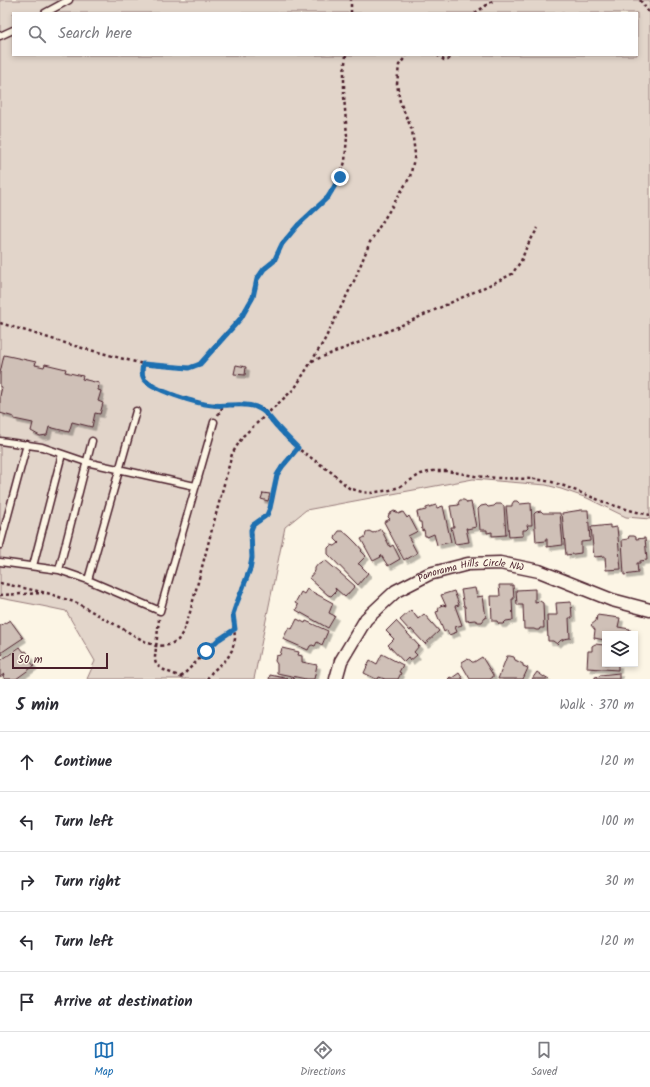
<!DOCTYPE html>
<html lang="en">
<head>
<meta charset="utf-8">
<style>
  body { margin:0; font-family:Kalam,sans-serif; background:#f2f2f3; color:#2b2b33 }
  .controls { position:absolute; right:12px; bottom:12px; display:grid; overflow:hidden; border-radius:0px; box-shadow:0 2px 6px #0003 }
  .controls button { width:36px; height:36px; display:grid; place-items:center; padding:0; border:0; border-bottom:1px solid #e1e1e2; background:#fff; color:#2b2b33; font:20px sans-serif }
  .scale { position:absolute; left:12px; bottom:10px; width:96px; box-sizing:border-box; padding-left:4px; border:2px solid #4a1f2b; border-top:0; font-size:11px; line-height:14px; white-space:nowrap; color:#4a1f2b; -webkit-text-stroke:3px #fcf5e5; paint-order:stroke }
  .stop { position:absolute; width:12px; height:12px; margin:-9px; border:3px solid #1f6fb2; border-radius:50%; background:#fff }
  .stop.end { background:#1f6fb2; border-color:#fff; box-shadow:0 1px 4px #0008 }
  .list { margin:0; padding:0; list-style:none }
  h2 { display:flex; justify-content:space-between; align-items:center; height:52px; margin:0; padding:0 16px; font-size:17px }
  h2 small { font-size:13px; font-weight:400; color:#7c7c81 }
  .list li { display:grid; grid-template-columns:26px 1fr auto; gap:12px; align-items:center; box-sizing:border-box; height:60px; padding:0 16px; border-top:1px solid #e1e1e2 }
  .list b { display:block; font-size:15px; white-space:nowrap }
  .list em { font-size:13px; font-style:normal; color:#7c7c81 }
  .icon { flex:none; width:22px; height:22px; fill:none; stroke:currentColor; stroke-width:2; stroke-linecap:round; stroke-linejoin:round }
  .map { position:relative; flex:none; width:650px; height:679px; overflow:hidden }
  .search { position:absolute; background:#fff; box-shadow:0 2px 6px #0003; left:12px; right:12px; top:12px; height:44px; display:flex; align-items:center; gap:10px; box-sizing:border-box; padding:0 14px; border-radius:0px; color:#7c7c81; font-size:15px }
  .sheet { height:352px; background:#fff }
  nav { display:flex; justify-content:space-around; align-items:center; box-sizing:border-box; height:56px; border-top:1px solid #e1e1e2; background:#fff; font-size:11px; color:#7c7c81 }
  nav a { display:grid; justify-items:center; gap:2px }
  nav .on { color:#1f6fb2 }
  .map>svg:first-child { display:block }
</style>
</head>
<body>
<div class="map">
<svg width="650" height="679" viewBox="0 0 650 679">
  <defs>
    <filter id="shadow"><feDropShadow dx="3.5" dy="3.5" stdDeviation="0" flood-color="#0004"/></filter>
  </defs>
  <rect width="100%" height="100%" fill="#fcf5e5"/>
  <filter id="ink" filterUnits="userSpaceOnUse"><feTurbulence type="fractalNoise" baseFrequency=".025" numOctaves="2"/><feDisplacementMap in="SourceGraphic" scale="8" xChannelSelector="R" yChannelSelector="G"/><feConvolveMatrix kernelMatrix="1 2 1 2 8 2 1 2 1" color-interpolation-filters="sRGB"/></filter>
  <g filter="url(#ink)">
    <path fill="#e2d5ca" stroke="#967a7a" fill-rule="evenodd" d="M0,0H650V519L626,517L587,498L561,489L546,485L473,479L306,510L285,527L254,679H87L95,661L66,611L42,606L0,598ZM13,13H637V55H13Z"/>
    <path fill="#cfc0b7" stroke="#4a1f2b" filter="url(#shadow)" d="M4,355L36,362L35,365L44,367L45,364L66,369L65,372L83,376L82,379L99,383L98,390L101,391L98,401L103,403L100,414L95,413L92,427L72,422L69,432L49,427L47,435L40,436L31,431L33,423L14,419V417L0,413V396L2,387H0V373Z
      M236,365L246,367L245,375L234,374Z
      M263,493L270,494L268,501L261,499Z
      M460,500H464L467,502V503L471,502L476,527L467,529V528H466L469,542L455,544L451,527H454L450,506L459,505L458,503Z
      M514,501H517L520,504L531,503L532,525H527L528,528L526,530H523V536L509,537L506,506H512V504Z
      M496,504H501L504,506L506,535L492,536V532L487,533V530H480L478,509L481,506L486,505L488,507L494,506Z
      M436,505L437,508L443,506L451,542L437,545L434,534L427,537V536H425L424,530L422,531L421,522H419L417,512L426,510V508Z
      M581,510H588L590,541L581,542V553L566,555L562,513Z
      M394,511L397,512L398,514L403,512L407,518L409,516L417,531L416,532L408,536L417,553L407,559V558L404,560L384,522L390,519L388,517L389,514Z
      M541,511L543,513H560L563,545L547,547V539H545L546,541L536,542L534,514L536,512Z
      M610,525V528L617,527L621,569L606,570L605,556L594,557L591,527Z
      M381,529L390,547L393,545L400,559L388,566L381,555L380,556L381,557L373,561L361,539L365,537L366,533L369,531L373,533Z
      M339,531H343L349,536L357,544L362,550L361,551L366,556L358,564H359L368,573L358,585L328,554V548L331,545L335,546L339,543L335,539L336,535Z
      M629,536H634L636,537V539L645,538L647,560L640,561V563H637L638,573L624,575L622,540L628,539Z
      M325,560L355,586L345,597L335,588L336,591L331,596L328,595L309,578L315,571V568L318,564H321Z
      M499,585H513L514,599H512L513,620L506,621L503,624H499L497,621H492L491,596H500Z
      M475,588L477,597L483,596L486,618H485L482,622H478L475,620L466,621L465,606H464L461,590Z
      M307,589L333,603L329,613L335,616L328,628L296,610L298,605L295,603L301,592L304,594Z
      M535,589V602L540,601L543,603L544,628H540L539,630H536L534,629H524L523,605H517L516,590Z
      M454,591L459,605L455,606L462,625L455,627L457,632L449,635L447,630L444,632L436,612L439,611L438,610L440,606L443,605L446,606L441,595Z
      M571,602L572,618H569L570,638L563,639V640H561L557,644L553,641H548L547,615H557L556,603Z
      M411,610L418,619L424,614L439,631L425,644L411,629L410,631L400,620Z
      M597,615L620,618L618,627L630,629L629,634H605V640L594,638L595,630L591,625L596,621Z
      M297,619L305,623L306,621L328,631L322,645L317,642L315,646L312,645L310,646L308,650L283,639L289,627L292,629Z
      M10,620L23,638L2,652L3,654L0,657V626Z
      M396,621L419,646L414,652L417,655L410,661L408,658L404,662L388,645L394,639L386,631Z
      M595,644L605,645V664H618V670L587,668L588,651H592V646Z
      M20,647L24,652L26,651L32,659L30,661L34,666L16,679H5L3,676L4,674L0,677V661Z
      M282,648L299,652L298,655L302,656V662L317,665L314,679H306L277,673V664L275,661L276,656L280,655Z
      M382,654L403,665L399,672L401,673L398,679H385L379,677L378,679H376L364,673L370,660L377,664Z
      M507,656H510L514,657L515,660L523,664V666L528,668L523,679H498Z
      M482,657L493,675V677L490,679H470L462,665V662L467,659L470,660L472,662H474Z
      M537,672L544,677V676L549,679H532Z
      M459,673L463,679H448L450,677L452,678Z
      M619,673V679H595V677L600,676V675Z
      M270,675L290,679H295H269Z"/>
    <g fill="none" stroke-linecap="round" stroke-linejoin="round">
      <g stroke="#4a1f2b" stroke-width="9">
        <path id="lane" d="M45,13L69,0
          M0,36L13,30
          M0,441L42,447L86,462L195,486
          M0,545L27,444
          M0,562L59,570L88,580L160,611L214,422
          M33,566L62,454
          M59,570L92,441
          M88,580L136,411"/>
      </g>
      <g stroke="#4a1f2b" stroke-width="15">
        <g id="street">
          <path id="s1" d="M336,679L341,661L366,619L396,591L429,574L468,564L500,563L539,571L612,600L650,610"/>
        </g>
      </g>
      <path stroke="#4a1f2b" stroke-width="2.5" stroke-dasharray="3 3" stroke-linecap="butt" d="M640,0L650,14
        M351,13V0
        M475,13L494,0
        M437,55L444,60H448L452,55
        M0,323L75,346L143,364L189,368L200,364L241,318L253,297L257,279L264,269L274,261L282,244L298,225L328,197L340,177L345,162L347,136L344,96V72L346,55
        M312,361L393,329L498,281L512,274L521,261L527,246L538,228
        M143,364C142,369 141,374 145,379C153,391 195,402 210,405C227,408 248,400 264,411
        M218,415L223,406
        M271,420L289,440L300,450L331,472L349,488L362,492L370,493L390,490L399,487L421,474L432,471H447L475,476L497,478L535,479L552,482L564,486L609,504L633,511L650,515
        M0,583L47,593L77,603L144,641L156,646L169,645L178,640L183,632L189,616L232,454L243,436L295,388L324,341L354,281L370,242L410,177L415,154L412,130L400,102L397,84L399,65L407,55
        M0,595L44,593
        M159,619L155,657C155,660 155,664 158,666C163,671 178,675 185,679
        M181,677L218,640L235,629
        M207,679L212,672L227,659L232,650L235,639L233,614L236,605L242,590L250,569L252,557L251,530L253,525L267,515L270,508L277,475L282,467L298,448"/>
      <use href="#lane" stroke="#fcf5e5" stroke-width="6"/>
      <use href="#street" stroke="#fcf5e5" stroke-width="12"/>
      <path stroke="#4a1f2b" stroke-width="2.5" stroke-dasharray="3 3" stroke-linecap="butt" d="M264,411L271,420"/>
    </g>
  </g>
  <g fill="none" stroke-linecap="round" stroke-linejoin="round" filter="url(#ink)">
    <path stroke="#1f6fb2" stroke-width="5" d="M206,651L218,640L235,629L233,614L236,605L242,590L250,569L252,558L251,530L253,525L267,515L270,508L277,475L282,467L298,448C290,440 282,432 275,424C271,419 266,412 260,409C247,401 226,407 212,405C197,404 153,390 144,379C141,374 142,369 143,364L189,368L200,364L241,318L253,297L257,279L264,269L274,261L282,244L298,225L328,197L340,177"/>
  </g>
  <g text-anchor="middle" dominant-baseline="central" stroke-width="3" stroke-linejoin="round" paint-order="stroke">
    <g font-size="10" fill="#4a1f2b" stroke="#fcf5e5">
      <text stroke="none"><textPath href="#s1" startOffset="188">Panorama Hills Circle NW</textPath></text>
    </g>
  </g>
</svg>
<div class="controls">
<button><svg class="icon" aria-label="layers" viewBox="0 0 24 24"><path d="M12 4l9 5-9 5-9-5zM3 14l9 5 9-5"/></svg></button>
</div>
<div class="scale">50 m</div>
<div class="stop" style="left:206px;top:651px"></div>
<div class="stop end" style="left:340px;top:177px"></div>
<div class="search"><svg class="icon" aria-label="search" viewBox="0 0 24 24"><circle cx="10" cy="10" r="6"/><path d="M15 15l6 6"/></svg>Search here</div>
</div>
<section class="sheet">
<h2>5 min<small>Walk · 370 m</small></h2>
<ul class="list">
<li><svg class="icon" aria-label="ahead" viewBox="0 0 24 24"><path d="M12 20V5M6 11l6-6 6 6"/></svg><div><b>Continue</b></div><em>120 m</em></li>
<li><svg class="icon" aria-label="left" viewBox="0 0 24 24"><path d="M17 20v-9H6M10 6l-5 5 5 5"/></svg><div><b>Turn left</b></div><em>100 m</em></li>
<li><svg class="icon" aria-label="right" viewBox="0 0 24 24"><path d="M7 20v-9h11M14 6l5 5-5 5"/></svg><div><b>Turn right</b></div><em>30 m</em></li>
<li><svg class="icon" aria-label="left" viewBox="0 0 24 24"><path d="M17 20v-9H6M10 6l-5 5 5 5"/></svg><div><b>Turn left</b></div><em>120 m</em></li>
<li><svg class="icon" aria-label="arrive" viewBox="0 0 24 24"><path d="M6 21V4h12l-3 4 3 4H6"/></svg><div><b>Arrive at destination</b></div></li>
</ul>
</section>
<nav>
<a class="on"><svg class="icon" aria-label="map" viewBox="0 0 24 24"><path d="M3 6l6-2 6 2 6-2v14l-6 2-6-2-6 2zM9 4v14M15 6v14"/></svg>Map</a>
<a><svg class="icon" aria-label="directions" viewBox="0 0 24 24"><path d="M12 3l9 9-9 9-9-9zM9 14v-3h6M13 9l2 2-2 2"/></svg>Directions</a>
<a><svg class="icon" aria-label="saved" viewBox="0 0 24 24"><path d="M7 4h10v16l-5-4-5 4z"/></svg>Saved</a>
</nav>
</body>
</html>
